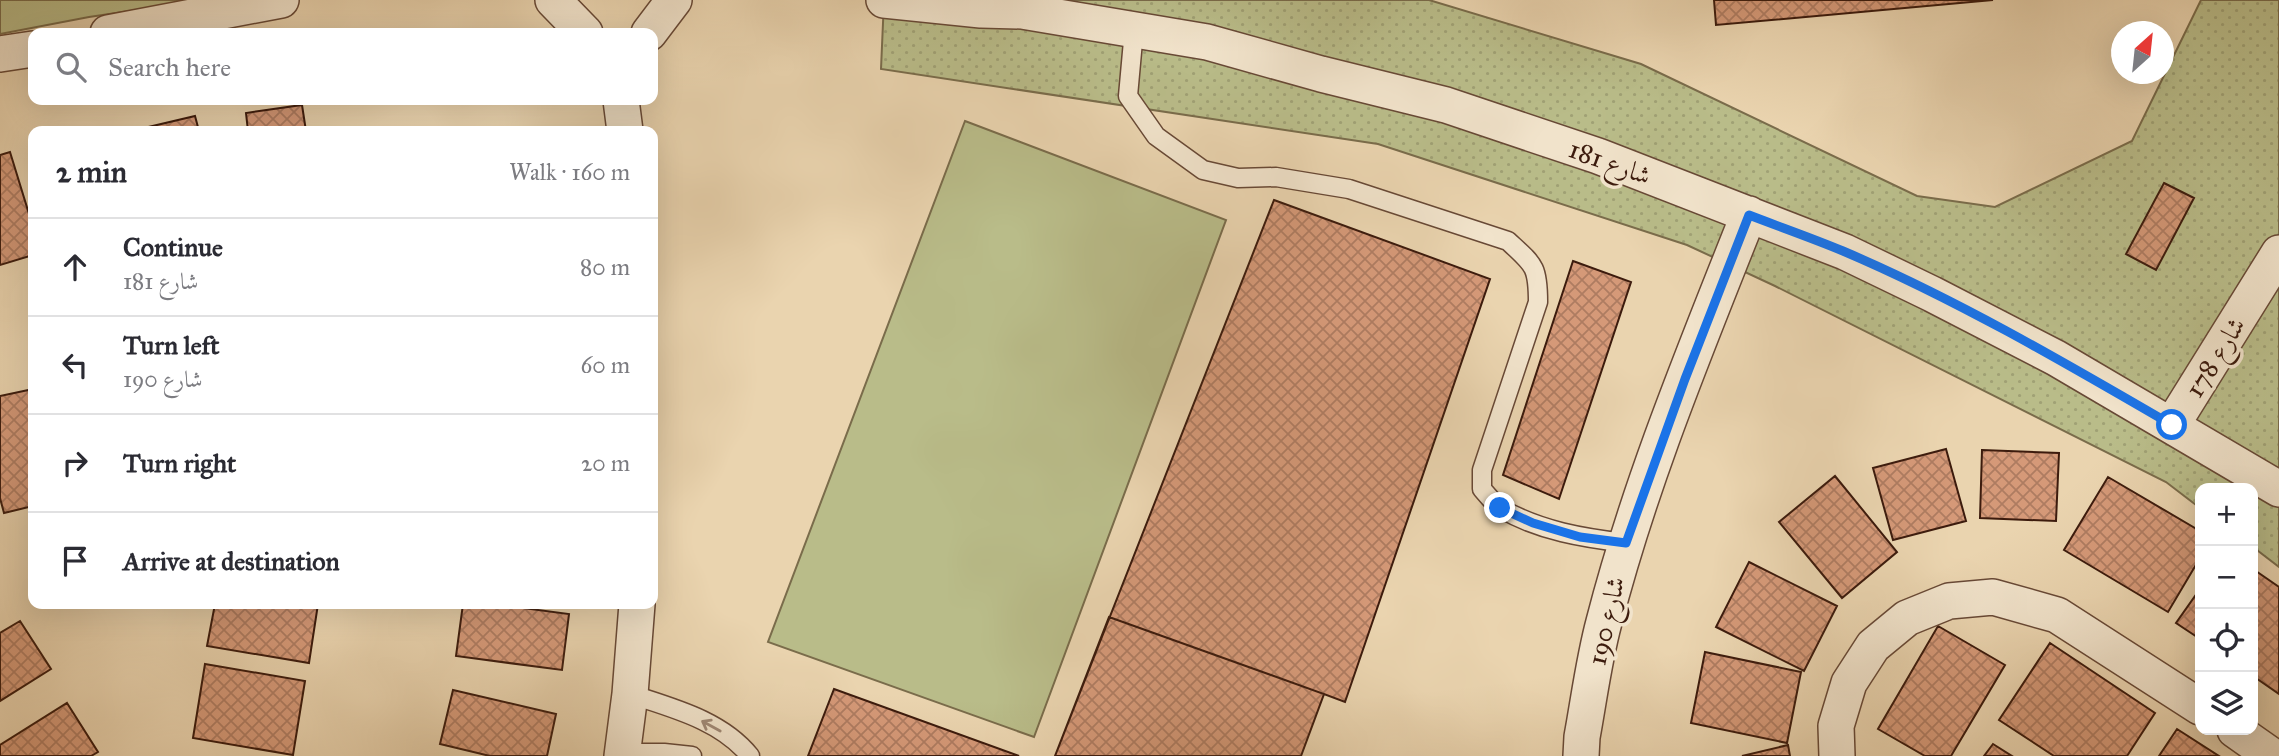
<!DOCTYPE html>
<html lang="en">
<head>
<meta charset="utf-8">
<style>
  body { margin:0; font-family:"IM FELL Great Primer",Amiri,serif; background:#f7f7f7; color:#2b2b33 }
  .controls { position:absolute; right:21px; bottom:21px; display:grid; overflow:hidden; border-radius:14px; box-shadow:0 7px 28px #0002 }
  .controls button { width:63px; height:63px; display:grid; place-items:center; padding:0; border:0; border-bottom:2px solid #e1e1e2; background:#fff; color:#2b2b33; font:35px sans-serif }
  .compass { position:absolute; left:2111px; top:21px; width:63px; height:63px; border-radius:50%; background:#fff; box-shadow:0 7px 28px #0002; rotate:27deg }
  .stop { position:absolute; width:21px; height:21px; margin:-16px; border:5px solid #1a73e8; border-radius:50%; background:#fff }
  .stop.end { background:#1a73e8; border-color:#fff; box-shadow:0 2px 7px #0008 }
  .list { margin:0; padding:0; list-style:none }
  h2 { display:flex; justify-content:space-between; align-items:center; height:91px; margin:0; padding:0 28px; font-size:30px }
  h2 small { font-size:23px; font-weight:400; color:#7c7c81 }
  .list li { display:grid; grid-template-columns:46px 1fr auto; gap:21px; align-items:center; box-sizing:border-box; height:98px; padding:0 28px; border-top:2px solid #e1e1e2 }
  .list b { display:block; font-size:26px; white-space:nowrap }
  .list p { margin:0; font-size:23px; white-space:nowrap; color:#7c7c81 }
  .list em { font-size:23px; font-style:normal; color:#7c7c81 }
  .icon { flex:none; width:38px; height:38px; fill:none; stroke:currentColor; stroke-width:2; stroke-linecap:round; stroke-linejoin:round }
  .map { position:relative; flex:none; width:2279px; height:756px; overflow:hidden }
  .search { position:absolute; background:#fff; box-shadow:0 7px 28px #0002; left:28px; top:28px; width:630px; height:77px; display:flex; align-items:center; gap:18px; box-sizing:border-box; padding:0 24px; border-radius:14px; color:#7c7c81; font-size:26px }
  .panel { position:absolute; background:#fff; box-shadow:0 7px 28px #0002; left:28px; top:126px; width:630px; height:483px; border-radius:14px }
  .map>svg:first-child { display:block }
</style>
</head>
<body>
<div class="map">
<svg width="2279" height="756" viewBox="0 0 2279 756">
  <defs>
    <pattern id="garden-dots" width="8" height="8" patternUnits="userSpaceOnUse" patternTransform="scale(1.75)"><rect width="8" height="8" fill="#b9bc89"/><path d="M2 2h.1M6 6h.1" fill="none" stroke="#a0a175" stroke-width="1.8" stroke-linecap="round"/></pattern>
    <pattern id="building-cross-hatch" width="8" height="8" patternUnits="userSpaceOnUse" patternTransform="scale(1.75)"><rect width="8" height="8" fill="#d59978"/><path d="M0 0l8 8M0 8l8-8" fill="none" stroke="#ae7c61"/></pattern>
  </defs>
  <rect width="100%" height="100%" fill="#ead4af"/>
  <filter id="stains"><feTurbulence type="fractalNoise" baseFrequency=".00286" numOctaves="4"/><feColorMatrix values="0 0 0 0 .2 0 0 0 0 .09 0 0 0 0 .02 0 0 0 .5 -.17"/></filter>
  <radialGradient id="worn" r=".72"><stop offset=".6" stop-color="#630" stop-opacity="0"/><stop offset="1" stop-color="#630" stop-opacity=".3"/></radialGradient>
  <path fill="#b9bc89" stroke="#7a6c4b" stroke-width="2" d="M0,0H204L89,17L0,34Z
    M965,121L1226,220L1034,737L768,642Z"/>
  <path fill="url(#garden-dots)" stroke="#7a6c4b" stroke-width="2" d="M884,0H1429L1641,64L1917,196L1995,207L2132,141L2201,0H2279V567L2253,547V488H2200V508L2166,482L1775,286L1687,245L1378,144L881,69Z"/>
  <path fill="url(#building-cross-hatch)" stroke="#3c1b0d" stroke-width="2" d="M1714,0H1993L1716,25Z
    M302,105L306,131H248L246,113Z
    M195,116L199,131H141L140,129Z
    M10,152L33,227V255L0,265V155Z
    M2164,183L2194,198L2156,270L2126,254Z
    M1274,200L1490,279L1345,702L1324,694L1301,756H1055Z
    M1274,200L1490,279L1345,702L1324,694L1301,756H1055Z
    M1573,261L1631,282L1559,499L1503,475Z
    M33,389V506L4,513L0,498V396Z
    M1946,449L1966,521L1893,540L1873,468Z
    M1982,450L2059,453L2056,521L1980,518Z
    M1835,476L1897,552L1842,598L1779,522Z
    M2108,477L2200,531V558L2168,612L2064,550Z
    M1749,562L1837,606L1804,671L1716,627Z
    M2253,569L2279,587V694L2253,676Z
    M2200,589V639L2176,623Z
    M215,604H318L309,663L207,646Z
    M463,604H493L569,614L562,670L456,656Z
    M1109,617L1324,694L1301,756H1055Z
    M20,621L51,669L0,701V633Z
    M1938,626L2005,665L1951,756H1925L1878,729Z
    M2050,643L2155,713L2127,756H2054L1999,720Z
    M1705,652L1801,672L1787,743L1691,723Z
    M205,664L305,681L293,755L193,738Z
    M834,689L1019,756H808Z
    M834,689L1019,756H808Z
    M834,689L1019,756H808Z
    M453,690L556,714L547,756H490L440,744Z
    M67,703L98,752L91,756H0V745Z
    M2177,729L2219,756H2159Z
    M1993,744L2012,756H1984Z
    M1788,745L1790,756H1742Z"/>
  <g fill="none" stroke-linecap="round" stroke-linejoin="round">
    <g stroke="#684936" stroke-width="21">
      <path id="lane" d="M1134,30L1128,96L1156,136L1203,170L1238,178L1276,177L1349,189L1508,241C1534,265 1538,266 1538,302L1482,470V489C1488,496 1495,505 1502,509C1540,531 1584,538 1626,543
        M630,694C672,708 721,720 750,756
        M623,753H664L692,756"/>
    </g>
    <g stroke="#684936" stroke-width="38">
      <path id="street" d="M553,0L585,33
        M884,0L981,10L1022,11L1207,42L1321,74L1446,105L1598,156L1845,252L1932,294L2056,358L2279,489
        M108,33L281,0
        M649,33L674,0
        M0,54L33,49
        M621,100L625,131
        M2172,425L2279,253
        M2235,730L2272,756
        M622,756L630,694L637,604
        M1581,756L1582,737C1589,699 1594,659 1604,622C1640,482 1696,348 1749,214
        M1837,756L1836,726L1849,683L1873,646L1907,618L1949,601L1993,597L2057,615L2200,707"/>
    </g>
    <use href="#lane" stroke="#f1e3cb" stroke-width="18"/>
    <use href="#street" stroke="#f1e3cb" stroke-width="35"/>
  </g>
  <defs><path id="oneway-shaft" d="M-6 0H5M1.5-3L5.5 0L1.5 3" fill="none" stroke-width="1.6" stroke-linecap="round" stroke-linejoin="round" transform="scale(1.75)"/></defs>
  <use stroke="#a08976" href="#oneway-shaft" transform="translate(711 726) rotate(-151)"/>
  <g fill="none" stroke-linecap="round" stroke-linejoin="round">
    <path stroke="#1a73e8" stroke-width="9" d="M1500,508L1533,523L1580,537L1626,543L1685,379L1749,215C1780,227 1812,238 1843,251C1956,299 2067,364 2172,425"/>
  </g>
  <g text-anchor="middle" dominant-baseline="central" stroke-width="7" stroke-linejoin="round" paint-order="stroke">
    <g font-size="26" fill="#3c1b0d" stroke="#f1e3cb">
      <text transform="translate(1610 162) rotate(20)">شارع 181</text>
      <text transform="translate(2215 357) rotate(-58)">شارع 178</text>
      <text transform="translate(1606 621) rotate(-77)">شارع 190</text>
    </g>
  </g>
  <rect width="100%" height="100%" filter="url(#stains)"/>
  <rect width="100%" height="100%" fill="url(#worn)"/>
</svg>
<div class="controls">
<button>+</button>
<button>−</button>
<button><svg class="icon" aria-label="locate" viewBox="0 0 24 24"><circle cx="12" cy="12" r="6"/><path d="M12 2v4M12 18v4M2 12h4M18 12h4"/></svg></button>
<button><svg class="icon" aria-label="layers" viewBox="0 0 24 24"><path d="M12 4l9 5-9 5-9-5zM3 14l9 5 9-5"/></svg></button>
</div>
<svg class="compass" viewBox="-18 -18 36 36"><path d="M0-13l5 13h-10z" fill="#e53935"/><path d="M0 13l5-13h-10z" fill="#7c7c81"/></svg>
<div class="stop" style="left:2172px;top:425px"></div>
<div class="stop end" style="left:1500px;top:508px"></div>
<div class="search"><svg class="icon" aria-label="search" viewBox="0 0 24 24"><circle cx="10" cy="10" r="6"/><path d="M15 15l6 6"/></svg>Search here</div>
<section class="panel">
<h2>2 min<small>Walk · 160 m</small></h2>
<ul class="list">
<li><svg class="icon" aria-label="ahead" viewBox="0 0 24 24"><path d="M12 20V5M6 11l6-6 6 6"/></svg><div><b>Continue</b><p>شارع 181</p></div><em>80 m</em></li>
<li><svg class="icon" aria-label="left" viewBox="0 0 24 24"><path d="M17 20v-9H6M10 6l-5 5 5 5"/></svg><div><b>Turn left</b><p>شارع 190</p></div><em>60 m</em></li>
<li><svg class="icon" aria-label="right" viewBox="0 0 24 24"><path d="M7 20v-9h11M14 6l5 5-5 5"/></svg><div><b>Turn right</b></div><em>20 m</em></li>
<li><svg class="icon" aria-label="arrive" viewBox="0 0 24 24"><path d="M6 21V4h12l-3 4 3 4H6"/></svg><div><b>Arrive at destination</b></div></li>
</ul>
</section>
</div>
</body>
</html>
